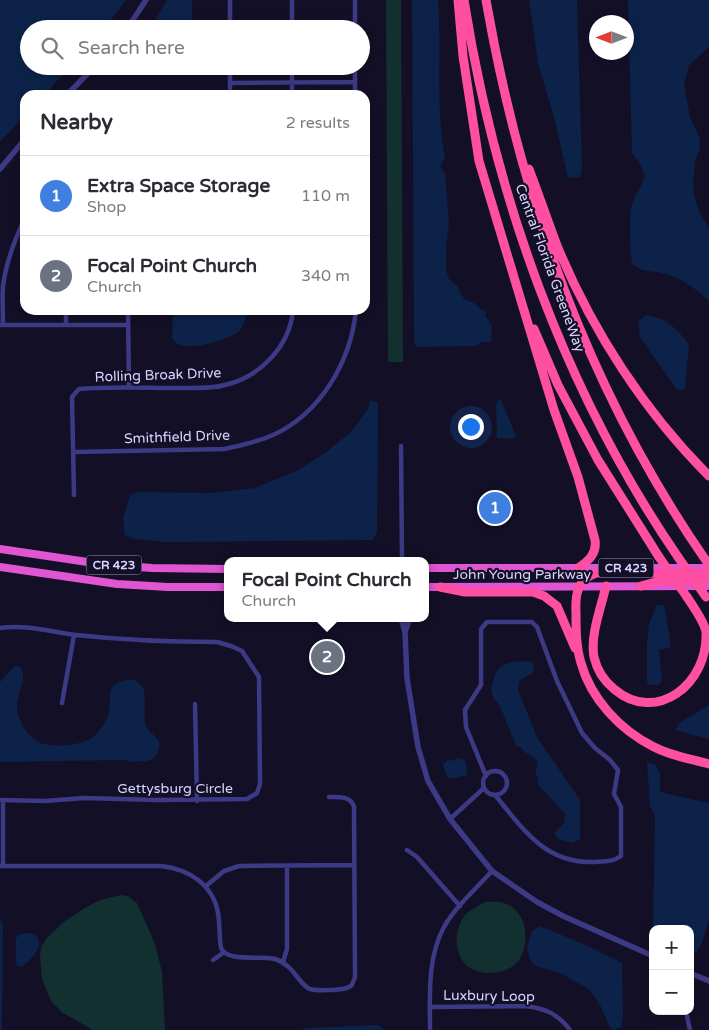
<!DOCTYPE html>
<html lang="en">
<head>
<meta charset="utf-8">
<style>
  body { margin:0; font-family:"Varela Round",sans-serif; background:#f7f7f7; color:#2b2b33 }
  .controls { position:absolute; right:15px; bottom:15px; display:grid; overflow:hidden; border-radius:10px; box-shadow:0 2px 8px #0003 }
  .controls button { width:45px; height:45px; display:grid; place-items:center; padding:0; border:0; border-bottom:1px solid #e1e1e2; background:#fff; color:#2b2b33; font:25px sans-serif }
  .compass { position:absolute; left:589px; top:15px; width:45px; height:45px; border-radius:50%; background:#fff; box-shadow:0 2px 8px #0003; rotate:270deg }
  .you { position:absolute; left:470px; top:426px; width:18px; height:18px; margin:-12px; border:4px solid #fff; border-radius:50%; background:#1a73e8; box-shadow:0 0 0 8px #1a73e833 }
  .badge { display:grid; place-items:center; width:32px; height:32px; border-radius:50%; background:#1a73e8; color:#fff; font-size:16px; font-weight:700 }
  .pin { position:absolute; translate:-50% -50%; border:2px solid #fff; box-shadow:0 1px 5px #0006 }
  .popup { position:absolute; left:224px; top:557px; width:205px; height:65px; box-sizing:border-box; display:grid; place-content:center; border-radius:10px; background:#fff; filter:drop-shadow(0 1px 4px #0005); font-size:16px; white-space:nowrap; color:#7c7c81 }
  .popup b { font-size:19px; color:#2b2b33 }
  .popup::after { content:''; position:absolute; left:50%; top:100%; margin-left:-10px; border:10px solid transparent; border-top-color:#fff }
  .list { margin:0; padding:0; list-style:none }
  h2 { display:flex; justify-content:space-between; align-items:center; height:65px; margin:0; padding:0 20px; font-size:21px }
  h2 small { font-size:16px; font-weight:400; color:#7c7c81 }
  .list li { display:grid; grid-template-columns:32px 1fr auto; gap:15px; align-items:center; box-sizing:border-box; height:80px; padding:0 20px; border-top:1px solid #e1e1e2 }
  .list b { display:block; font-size:19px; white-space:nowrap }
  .list p { margin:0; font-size:16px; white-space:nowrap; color:#7c7c81 }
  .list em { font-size:16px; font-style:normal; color:#7c7c81 }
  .icon { flex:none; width:28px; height:28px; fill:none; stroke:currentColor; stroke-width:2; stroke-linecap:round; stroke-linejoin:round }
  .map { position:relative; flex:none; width:709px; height:1030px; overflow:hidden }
  .search { position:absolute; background:#fff; box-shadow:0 2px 8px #0003; left:20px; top:20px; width:350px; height:55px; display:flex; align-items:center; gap:12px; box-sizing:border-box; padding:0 18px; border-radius:28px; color:#7c7c81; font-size:19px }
  .panel { position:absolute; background:#fff; box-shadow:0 2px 8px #0003; left:20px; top:90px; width:350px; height:225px; border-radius:15px }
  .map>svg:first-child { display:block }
</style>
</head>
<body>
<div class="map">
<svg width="709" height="1030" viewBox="0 0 709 1030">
  <rect width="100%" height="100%" fill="#130f26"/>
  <path fill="#12302f" d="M386,0H401L403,362H388Z
    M121,895L128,896L137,903L155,944L162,972L165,1030H93L63,1013L51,1001L42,979L40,956L41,947L47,938L65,921L83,909L100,900Z
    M485,902C491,902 499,901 504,903C526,910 530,938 521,957C513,974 484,977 470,968C453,957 453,929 466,914C471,909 479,906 485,902Z"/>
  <path fill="#0c2248" d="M0,0H126L104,29H29V66H71L44,95H25V115L0,142Z
    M167,0H192V20L187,29H149L154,22Z
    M412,0H438C442,53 435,106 445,158L440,166L445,174L449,223L446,247V270L449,279L457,286L464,299L474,303L483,311L487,312L485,315L492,326L491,342H482L475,346L417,347L414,342Z
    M529,0H577L582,169L580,177L568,178L555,121L538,63Z
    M628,0H709V47L689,65L684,84L690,117L700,139V149L695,160L693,184L694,195L700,214L709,228V301C697,290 684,280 669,275C656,270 642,274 632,263C630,251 629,220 631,209C637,180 656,184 632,153Z
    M173,310H247C246,317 244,327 238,332C229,340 189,351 178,344C176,343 174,340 172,338Z
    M646,315C668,319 675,327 689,344L685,389L677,390L640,337L638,322Z
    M499,398L502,402L516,436L513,439L497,438L496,404Z
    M370,400L378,403V420L377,532L373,540L166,542L134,539L125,535L123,518L130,495L137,492L212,493L255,488L298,470L325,453L351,432L368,409Z
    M657,605H664L671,644L669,648L659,650L662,680L659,685H649L647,682V643L649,624Z
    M519,661L532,662L534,668L533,673L519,681L518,690L537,737L580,800V839L572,843L558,839L554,833L565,822V814L537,783L539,779L535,773C536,770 537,768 537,765C538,754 524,756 521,747L516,746L500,706L494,699L491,691L495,674L500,667L507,663Z
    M18,666L22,669C27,684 13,697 18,714C21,724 28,736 38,742C49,748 83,746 93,737C100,731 107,721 109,712C111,704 108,692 113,686C119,680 127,680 135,680L143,687C146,699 144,711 145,723C147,734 163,737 159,749C158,753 156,757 152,759C146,763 136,760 129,762L126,760L2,762L0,760V682L14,667Z
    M709,705V739L675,730L681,722Z
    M458,758L463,759L466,763L467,775L450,779L447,777L443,764L448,760L450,761Z
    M647,763L655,764L660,773V792L709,803V920L702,943L696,953L690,951V929H654L653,926L655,817L650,805Z
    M0,916L3,926L2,1030H0Z
    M540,926L588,946L622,963L623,1016L621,1027L614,1030L609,1026L601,1007L590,990L560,973L536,966L530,960L527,948L532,931Z
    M31,933C50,939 31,962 21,967L17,966L16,960V938L20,934Z
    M378,1025L385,1030H302L306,1028Z"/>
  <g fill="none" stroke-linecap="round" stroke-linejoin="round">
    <path stroke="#3d3a85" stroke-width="4.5" d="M230,0V29
      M292,0V29
      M355,29V0
      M230,66V95
      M292,66V95
      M355,66V95
      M230,83L355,82
      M66,310V325
      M128,310L129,388
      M0,325H128
      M3,325C3,312 2,298 3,286C6,262 15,239 25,218
      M401,446L402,561
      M73,452L225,449C242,445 257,442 273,435C321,413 351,361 356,310
      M74,495L72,397L79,389C112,386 146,388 179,388C194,388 211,389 225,385C260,377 290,346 293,310
      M0,628C25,624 51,632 76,635C123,640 170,642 217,642L231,646L242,651L259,677L260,784L257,793L247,799L158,800L84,798L45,801L0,800
      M62,703L74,635
      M195,704L197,801
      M483 783a12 12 0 1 1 24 0a12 12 0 1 1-24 0Z
      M486,776L466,727L465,710L481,685V629L487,622H532L537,627L557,681L582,733L595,748L610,760L618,770L614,794L621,807V856C613,862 605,861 595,862C545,864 524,830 495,795
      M3,801V866
      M450,819L484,788
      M407,850L417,857L460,906
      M0,866H161C188,869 213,884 218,913C220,924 219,936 221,948C228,963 260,955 275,959C294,965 299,985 310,989C317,991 326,990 333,990C340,989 346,990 352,985L355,977L354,807C351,796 339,797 329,797
      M206,886L224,871L239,866L354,865
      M213,960L223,953
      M283,962L287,949V866
      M430,1007L527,1006C546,1009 558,1014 570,1030
      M687,1016L690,1030
      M430,1030C430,996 427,958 444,927C456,906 476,889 492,871"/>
    <path stroke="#3d3a85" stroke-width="5.5" d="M127,29L146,0
      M67,95L95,66
      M0,169L25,139
      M401,618L405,632L407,678L418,747L428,781L450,819L492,871L537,902L563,916L653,956
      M405,632L410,618
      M690,973L709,981"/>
    <path stroke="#e055d1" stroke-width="8" d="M0,549L101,564L152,568L228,569
      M0,567L117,584L168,587H228
      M426,568H709
      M426,587L709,586"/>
    <path stroke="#ff4fa3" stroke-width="9" d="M458,0L463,56L479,161L554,410L578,477L595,540C597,553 589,561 578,568
      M464,0C495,197 565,392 678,557
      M486,0C521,202 591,396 709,565
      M529,169C539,195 548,222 558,248C593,332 645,412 709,476
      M534,329L558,385L598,460L659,557
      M709,573H596C577,580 575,595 576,613C576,629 576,647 581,663C591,699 620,730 654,747C671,756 691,759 709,764
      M606,586C601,608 590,635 594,657C597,670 604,681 614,689C656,725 709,684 706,631C702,618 694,608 687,597
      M641,586L659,581L709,580
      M440,587L465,592H533L544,596L557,606L575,648"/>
    <path stroke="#ff4fa3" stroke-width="9" d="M659,557L687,597
      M678,557L706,597"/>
  </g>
  <g text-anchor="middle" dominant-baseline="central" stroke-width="4.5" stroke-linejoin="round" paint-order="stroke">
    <g fill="#130f26" stroke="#9e99be" stroke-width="1">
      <rect x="86.5" y="555.5" width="55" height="19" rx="4"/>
      <rect x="598.5" y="558.5" width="55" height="19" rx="4"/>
    </g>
    <g font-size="12" font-weight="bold" fill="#d9d4ff">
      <text x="114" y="565">CR 423</text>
      <text x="626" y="568">CR 423</text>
    </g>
    <g font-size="14" fill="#d9d4ff" stroke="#130f26">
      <text transform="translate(550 268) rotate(70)">Central Florida GreeneWay</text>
      <text transform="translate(158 375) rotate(-2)">Rolling Broak Drive</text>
      <text transform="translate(177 437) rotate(-2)">Smithfield Drive</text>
      <text x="522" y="574">John Young Parkway</text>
      <text x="175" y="788">Gettysburg Circle</text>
      <text transform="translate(489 996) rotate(1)">Luxbury Loop</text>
    </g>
  </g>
</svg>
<div class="controls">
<button>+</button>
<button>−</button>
</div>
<svg class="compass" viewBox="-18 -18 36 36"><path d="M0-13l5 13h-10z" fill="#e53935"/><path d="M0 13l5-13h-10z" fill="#7c7c81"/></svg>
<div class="you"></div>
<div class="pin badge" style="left:495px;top:508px;background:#3f7fe0">1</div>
<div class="pin badge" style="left:327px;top:657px;background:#6b7280">2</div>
<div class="popup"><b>Focal Point Church</b>Church</div>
<div class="search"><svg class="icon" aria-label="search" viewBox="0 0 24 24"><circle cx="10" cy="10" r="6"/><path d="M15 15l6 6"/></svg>Search here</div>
<section class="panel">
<h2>Nearby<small>2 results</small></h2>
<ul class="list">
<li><span class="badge" style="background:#3f7fe0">1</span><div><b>Extra Space Storage</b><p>Shop</p></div><em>110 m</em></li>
<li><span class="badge" style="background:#6b7280">2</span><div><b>Focal Point Church</b><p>Church</p></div><em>340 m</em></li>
</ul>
</section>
</div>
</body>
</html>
